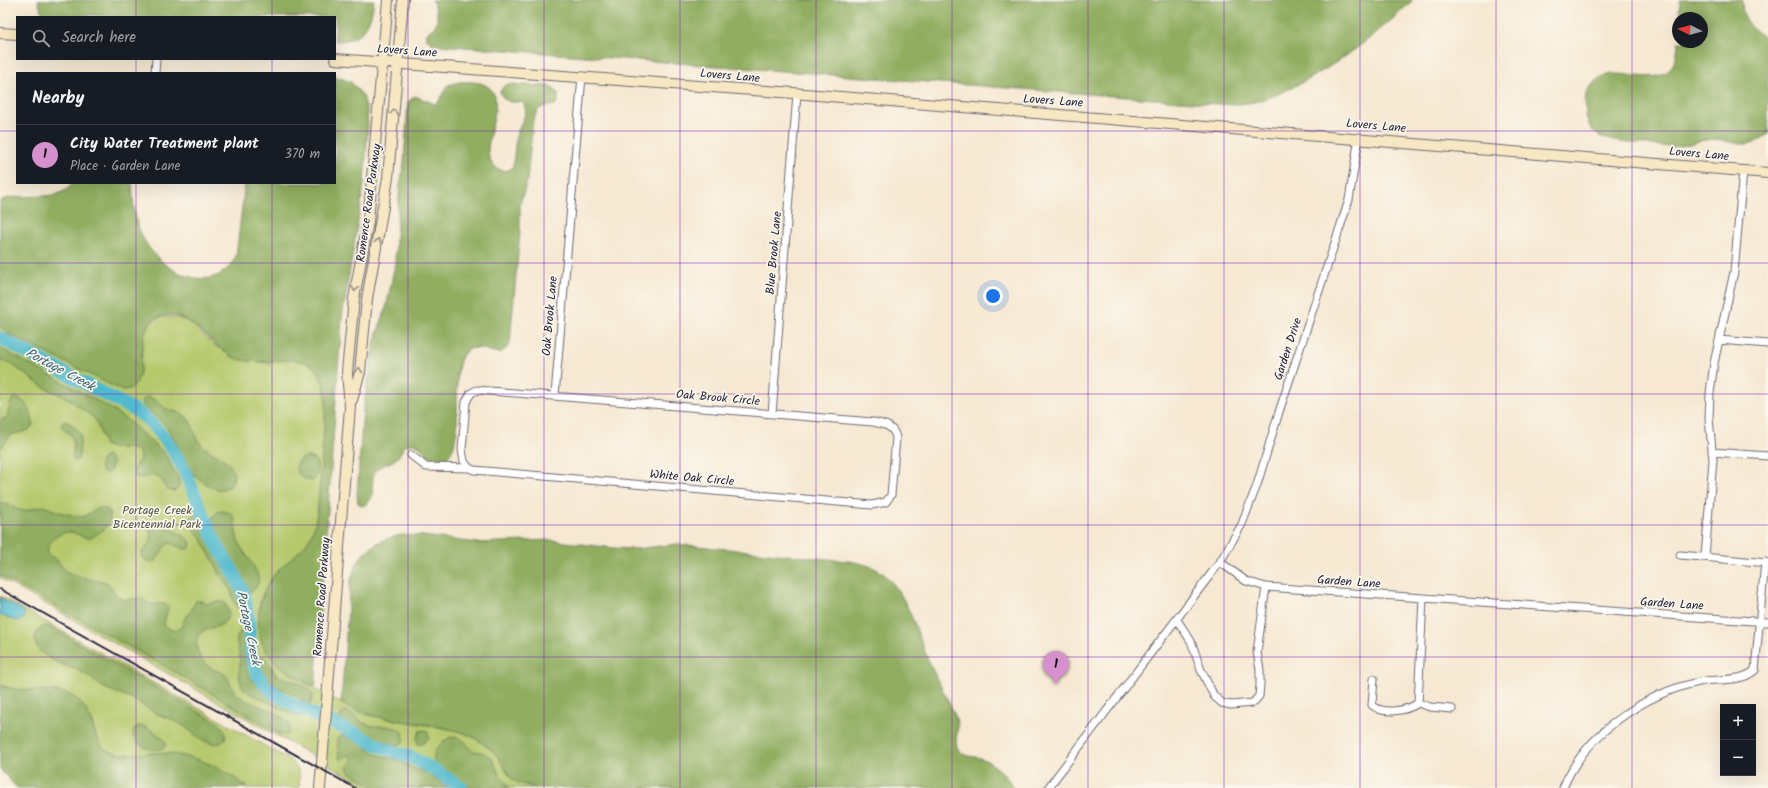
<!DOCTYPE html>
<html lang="en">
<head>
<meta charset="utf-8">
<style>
  body { margin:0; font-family:Kalam,sans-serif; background:#242831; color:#f1f3f6 }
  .controls { position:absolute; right:12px; bottom:12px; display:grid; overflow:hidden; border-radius:0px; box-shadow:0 4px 16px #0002 }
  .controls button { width:36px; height:36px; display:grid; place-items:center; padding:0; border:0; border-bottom:1px solid #363941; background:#171b24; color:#f1f3f6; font:20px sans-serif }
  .compass { position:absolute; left:1672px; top:12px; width:36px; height:36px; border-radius:50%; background:#171b24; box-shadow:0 4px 16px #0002; rotate:275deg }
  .you { position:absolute; left:993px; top:296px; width:14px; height:14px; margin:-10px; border:3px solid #fff; border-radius:50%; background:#1a73e8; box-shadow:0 0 0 6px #1a73e833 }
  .badge { display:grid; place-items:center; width:26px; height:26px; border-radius:50%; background:#d690ce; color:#111; font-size:13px; font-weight:700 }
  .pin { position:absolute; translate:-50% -33px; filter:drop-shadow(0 1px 2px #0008) }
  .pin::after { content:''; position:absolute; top:21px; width:14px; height:12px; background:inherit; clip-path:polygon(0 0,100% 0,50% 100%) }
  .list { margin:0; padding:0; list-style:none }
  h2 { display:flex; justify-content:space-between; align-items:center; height:52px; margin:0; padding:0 16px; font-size:17px }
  h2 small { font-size:13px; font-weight:400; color:#9ea1a6 }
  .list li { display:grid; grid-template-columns:26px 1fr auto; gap:12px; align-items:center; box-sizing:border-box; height:60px; padding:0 16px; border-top:1px solid #363941 }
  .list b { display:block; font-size:15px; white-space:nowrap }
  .list p { margin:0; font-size:13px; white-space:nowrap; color:#9ea1a6 }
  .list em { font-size:13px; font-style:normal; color:#9ea1a6 }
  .icon { flex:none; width:22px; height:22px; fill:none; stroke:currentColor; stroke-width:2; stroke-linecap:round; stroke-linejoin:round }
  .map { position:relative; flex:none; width:1768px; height:788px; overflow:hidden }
  .search { position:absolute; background:#171b24; box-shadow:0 4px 16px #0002; left:16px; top:16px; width:320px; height:44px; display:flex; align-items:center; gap:10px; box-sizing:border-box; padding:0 14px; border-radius:0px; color:#9ea1a6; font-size:15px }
  .panel { position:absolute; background:#171b24; box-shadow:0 4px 16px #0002; left:16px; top:72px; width:320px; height:112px; border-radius:0px }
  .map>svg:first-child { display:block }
</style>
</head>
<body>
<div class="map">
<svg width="1768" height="788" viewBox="0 0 1768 788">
  <rect width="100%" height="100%" fill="#fbf7ec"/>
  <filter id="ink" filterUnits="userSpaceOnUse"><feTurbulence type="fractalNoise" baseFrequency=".025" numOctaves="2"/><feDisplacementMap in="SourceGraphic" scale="8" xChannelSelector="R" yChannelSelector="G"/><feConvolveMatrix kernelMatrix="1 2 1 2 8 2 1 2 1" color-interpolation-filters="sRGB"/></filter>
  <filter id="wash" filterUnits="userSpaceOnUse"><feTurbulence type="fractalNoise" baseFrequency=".012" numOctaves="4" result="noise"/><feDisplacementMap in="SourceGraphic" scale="16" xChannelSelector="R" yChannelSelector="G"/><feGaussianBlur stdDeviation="0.9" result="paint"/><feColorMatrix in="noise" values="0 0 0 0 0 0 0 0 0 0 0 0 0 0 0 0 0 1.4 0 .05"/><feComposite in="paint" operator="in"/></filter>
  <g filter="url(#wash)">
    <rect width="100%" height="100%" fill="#f6e8d2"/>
    <path fill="#b6c96d" stroke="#6c7654" d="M161,317C195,316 194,330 217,347C225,353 246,358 256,361C274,367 292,351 312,366C320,372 324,383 325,392C328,407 324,425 323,441C321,464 321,517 311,536C301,555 281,565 269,583C255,604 257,621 266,643C267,648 268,653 271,657C279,670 341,704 358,711L368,715L455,730L470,735L493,751L522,784L536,788H369L0,578V326L140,370C142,351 139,323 161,317Z
      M0,596L290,760C300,768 300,776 299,788H248C223,767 192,754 158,753C142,752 121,760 106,750C96,744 94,729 91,718L31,691L16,690L0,685Z"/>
    <path fill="#90ad60" stroke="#59684e" d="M38,0H374C371,25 362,42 335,41V17H108L95,15L47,17L41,11Z
      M432,0H1413C1379,33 1342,62 1299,84C1285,91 1269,99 1254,102C1247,103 1239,104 1232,105L438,45L432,44L426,38C427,32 429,31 433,28C441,20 436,8 432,0Z
      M1680,0H1742C1742,21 1750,29 1768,39V134C1741,155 1731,136 1705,140C1697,141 1689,145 1681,146C1669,148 1654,145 1642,144C1620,142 1590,143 1586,115C1585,108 1585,101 1586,94C1587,90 1590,87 1593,84C1615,54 1675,108 1678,42H1702V18H1679Z
      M335,76L351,82L363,96L367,110L368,125L364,184L342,318L315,687C300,679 283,671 272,659C250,635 257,597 275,574C287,560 307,549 313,531C318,516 318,499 320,483C322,456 324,430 326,404C324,333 270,374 233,357C209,346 188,304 156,318C130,330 155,393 121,390L8,334L0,326V201C20,191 61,204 72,183H132C134,208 134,229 151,250C171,277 218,295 236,256L245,183H335Z
      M459,82C468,82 480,81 487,86C514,103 465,160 504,171L511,169L513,166L516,136L526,112L524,104L521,102H510L504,99L500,92C502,87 504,85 509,84L547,86L553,87L558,93V101L555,105L542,107L538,110L533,120L527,181L520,204V231L510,342L508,347L500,353C490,352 479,346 470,349C444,359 469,436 447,458C433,472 425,444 412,444C402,443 402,454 396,459C390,464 382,464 377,469C367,479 380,501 362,506L358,503L357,495L363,410L368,381L375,339L386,308L395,264L396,235L400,185L404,163L408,102L415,96L435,104L439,101L448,85Z
      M0,348L110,408L127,420L164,453L175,472L179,479V486L175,491L167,490C164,486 164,481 160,478C153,471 142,481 134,476L133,469L140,459L139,452C126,443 117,453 105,445L95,419L69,399L43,387L14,366L0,359Z
      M146,397C155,397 160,405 167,409C175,412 184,413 189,420C195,429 195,440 204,447C216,457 230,457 234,475L232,484L229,487L220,490L211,487L198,478L190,471L176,443L166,426L143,406V400Z
      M13,398C26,397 33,414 33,425L29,430L11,435L0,449V421L7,417L10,404Z
      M63,421C70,422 78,428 81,435L79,456L77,461L73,460C72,452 76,441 70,434C66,431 63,429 61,425Z
      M107,456L111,459C113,464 112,470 107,474L102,472L100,465L102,459Z
      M307,457L314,459C319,465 320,476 313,481L304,479L297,472C294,464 299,459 307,457Z
      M0,502L23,511L43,506L59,512L82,517L99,508H103L108,510C116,522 100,535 89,538C82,538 77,533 70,532C59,531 45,543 48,555L56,559L67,572L88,579L107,582L117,596L124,600L140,598L150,604H165L168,608L164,623L165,626L172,630L181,628L185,618L191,611L196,601H202L207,604L219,601L225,603L229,612C226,635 201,621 197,640C195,651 202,664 212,669C216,671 220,671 223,673C231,679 231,690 239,696C255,708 277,708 290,724L289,733L287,735L280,734L180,675L0,575Z
      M222,511L231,513L233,516C236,524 235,534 239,543C244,557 271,578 251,592L245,588L219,543L212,524L213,517L217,512Z
      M195,514L199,516L201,519C206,531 211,544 218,556C227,573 240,588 243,608L241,610L235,604L230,589L220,575L215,563L208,552L202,539L191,527V516Z
      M150,521L156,522L182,535L191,542L190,548L184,549L170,543C158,547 162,568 144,560C136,551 150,548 151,539C152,534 149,531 147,526Z
      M401,535L424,536L477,543L550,540L613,548L635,549L677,544L848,561C861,563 875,566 885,575C909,597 917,635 930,664C937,681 947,697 954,713C956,717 957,722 958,725C958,733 954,742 958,749C963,757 973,756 980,758C993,762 1008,776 1013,788H536C529,784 520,785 513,780C508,775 505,768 501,762C494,750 482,740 469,735C428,719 380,725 341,703L350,583C357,554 372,541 401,535Z
      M45,626L50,627L218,723C231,733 227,747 210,743C198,740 190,729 179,723C172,719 164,717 157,714C148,709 140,703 131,698C122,694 113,692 105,688C98,685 92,678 85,674C72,667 50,662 40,651C32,643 34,629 45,626Z
      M243,629L245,632C245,641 243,649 244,658C247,688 276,699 300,712L302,715L300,717C297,717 248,693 245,690C237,681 240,671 240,660C240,649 231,637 243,629Z
      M261,656L267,659L276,675C289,681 307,681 313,696L310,705H306L297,696L276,687L259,668L257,659Z
      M0,685C23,695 54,685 74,697C96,711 91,744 109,751C125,757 140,753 157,753C191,753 223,767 248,788H17L0,769Z
      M345,711C354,712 358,721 366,724C379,729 390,722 403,732L404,741L399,745C388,745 345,727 340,718L342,713Z
      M137,726C146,725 161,735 166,743L164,748C152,755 123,740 137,726Z
      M424,730L428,731L429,738L422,744H418L417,738L420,731Z
      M341,735L355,740L378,755L398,760L415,769L430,774L447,788H376L348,771L347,767L352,760L351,756L347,755L341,760L339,758L337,739Z
      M451,737L461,738L473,751L482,752L492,758L499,774L510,788H472L438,767C427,756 440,742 451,737Z"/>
    <path fill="#50b9ce" stroke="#396e84" d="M0,598L23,611L25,615L24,619L17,621L0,615Z"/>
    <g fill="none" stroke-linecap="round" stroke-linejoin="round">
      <path stroke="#50b9ce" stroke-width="13" d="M0,338L138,412C184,448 192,495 216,543C226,562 240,579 245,600C253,627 244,661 264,684C281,703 323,718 346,729C360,736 373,744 387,749C395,752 403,754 410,757C429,765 445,778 462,788"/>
    </g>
  </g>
  <g filter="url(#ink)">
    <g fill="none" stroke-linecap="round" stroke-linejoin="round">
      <g stroke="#6c6770" stroke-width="9">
        <path id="street" d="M155,73L156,59
          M1719,340L1768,344
          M555,395L582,76
          M772,414L797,94
          M1712,452L1768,456
          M411,455L426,467L469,468L474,470L872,505L886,502L891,495L896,438C894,426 884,424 873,422L477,390L471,393L466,402L462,450L464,461L469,468
          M1680,555L1768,563
          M1705,557L1713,460L1709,418L1710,393L1714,363L1734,272L1743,171
          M1220,562L1246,581L1266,587L1768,622
          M1177,620L1191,641L1201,670L1214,696L1222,703L1231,705L1253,703L1259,696L1260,685V670L1257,652L1266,587
          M1374,679L1372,705C1383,715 1407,711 1418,703L1423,598
          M1418,703L1430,707L1452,709
          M1048,788L1220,562L1242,524L1257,485L1279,412L1349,200L1359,137
          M1563,788C1584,735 1645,693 1699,682C1716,678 1742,683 1755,670L1765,562"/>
      </g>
      <g stroke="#6c6770" stroke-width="12">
        <path id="secondary" d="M0,33L17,34
          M335,59C813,93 1291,132 1768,173
          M352,400L360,372L367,299L388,178L403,0
          M320,788L350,407L347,372L354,298L368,222L388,0"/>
      </g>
      <use href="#street" stroke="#fff" stroke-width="7"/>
      <use href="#secondary" stroke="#f7e8c3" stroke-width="10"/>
      <path stroke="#22223b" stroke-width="2" d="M0,589L355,788"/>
    </g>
    <defs><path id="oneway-chevron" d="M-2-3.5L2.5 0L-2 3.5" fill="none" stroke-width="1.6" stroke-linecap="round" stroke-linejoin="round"/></defs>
    <g stroke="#978f86">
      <use href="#oneway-chevron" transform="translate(394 112) rotate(-85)"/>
      <use href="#oneway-chevron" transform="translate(378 241) rotate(-80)"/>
      <use href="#oneway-chevron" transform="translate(355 289) rotate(101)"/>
      <use href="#oneway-chevron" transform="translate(359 370) rotate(-82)"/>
    </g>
  </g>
  <path fill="none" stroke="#7b2cbf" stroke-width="1" stroke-opacity="0.55" d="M136,0V17M272,0V17M408,0V788M544,0V788M680,0V788M816,0V788M952,0V788M1088,0V788M1224,0V788M1360,0V788M1496,0V788M1632,0V788M136,59V73M272,59V73M0,131H17M335,131H1768M136,183V788M272,183V788M0,263H1768M0,394H1768M0,525H1768M0,657H1768"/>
  <g text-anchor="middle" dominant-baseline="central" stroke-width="3.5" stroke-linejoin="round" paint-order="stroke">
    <g font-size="12" fill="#22223b" stroke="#fbf7ec">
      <text transform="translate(407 51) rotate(4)">Lovers Lane</text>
      <text transform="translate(730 76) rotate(5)">Lovers Lane</text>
      <text transform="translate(1053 101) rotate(4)">Lovers Lane</text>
      <text transform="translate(1376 126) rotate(5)">Lovers Lane</text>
      <text transform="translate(1699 154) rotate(5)">Lovers Lane</text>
      <text transform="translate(369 203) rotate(-82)">Romence Road Parkway</text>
      <text transform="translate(774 253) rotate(-85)">Blue Brook Lane</text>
      <text transform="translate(550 316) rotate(-85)">Oak Brook Lane</text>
      <text transform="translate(1288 349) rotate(-72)">Garden Drive</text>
      <text transform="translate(718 398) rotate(5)">Oak Brook Circle</text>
      <text transform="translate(692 478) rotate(5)">White Oak Circle</text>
      <text transform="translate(1349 582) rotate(4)">Garden Lane</text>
      <text transform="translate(322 597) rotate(-86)">Romence Road Parkway</text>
      <text transform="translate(1672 604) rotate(4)">Garden Lane</text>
    </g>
    <g font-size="12" fill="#4e544a" stroke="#fbf7ec">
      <text x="157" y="510">Portage Creek<tspan x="157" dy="14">Bicentennial Park</tspan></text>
    </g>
    <g font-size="13" font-style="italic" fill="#345e76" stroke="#fbf7ec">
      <text transform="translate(60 370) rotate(28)">Portage Creek</text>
      <text transform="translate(248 628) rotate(78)">Portage Creek</text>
    </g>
  </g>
</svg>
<div class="controls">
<button>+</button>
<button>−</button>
</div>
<svg class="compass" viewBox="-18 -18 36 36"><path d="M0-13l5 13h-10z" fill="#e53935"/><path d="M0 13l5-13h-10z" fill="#9ea1a6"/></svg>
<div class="you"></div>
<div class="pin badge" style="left:1056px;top:684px">1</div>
<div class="search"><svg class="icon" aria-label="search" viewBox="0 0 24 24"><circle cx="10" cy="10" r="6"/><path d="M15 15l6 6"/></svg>Search here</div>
<section class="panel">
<h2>Nearby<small></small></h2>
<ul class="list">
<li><span class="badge">1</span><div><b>City Water Treatment plant</b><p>Place · Garden Lane</p></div><em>370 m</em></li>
</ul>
</section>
</div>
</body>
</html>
